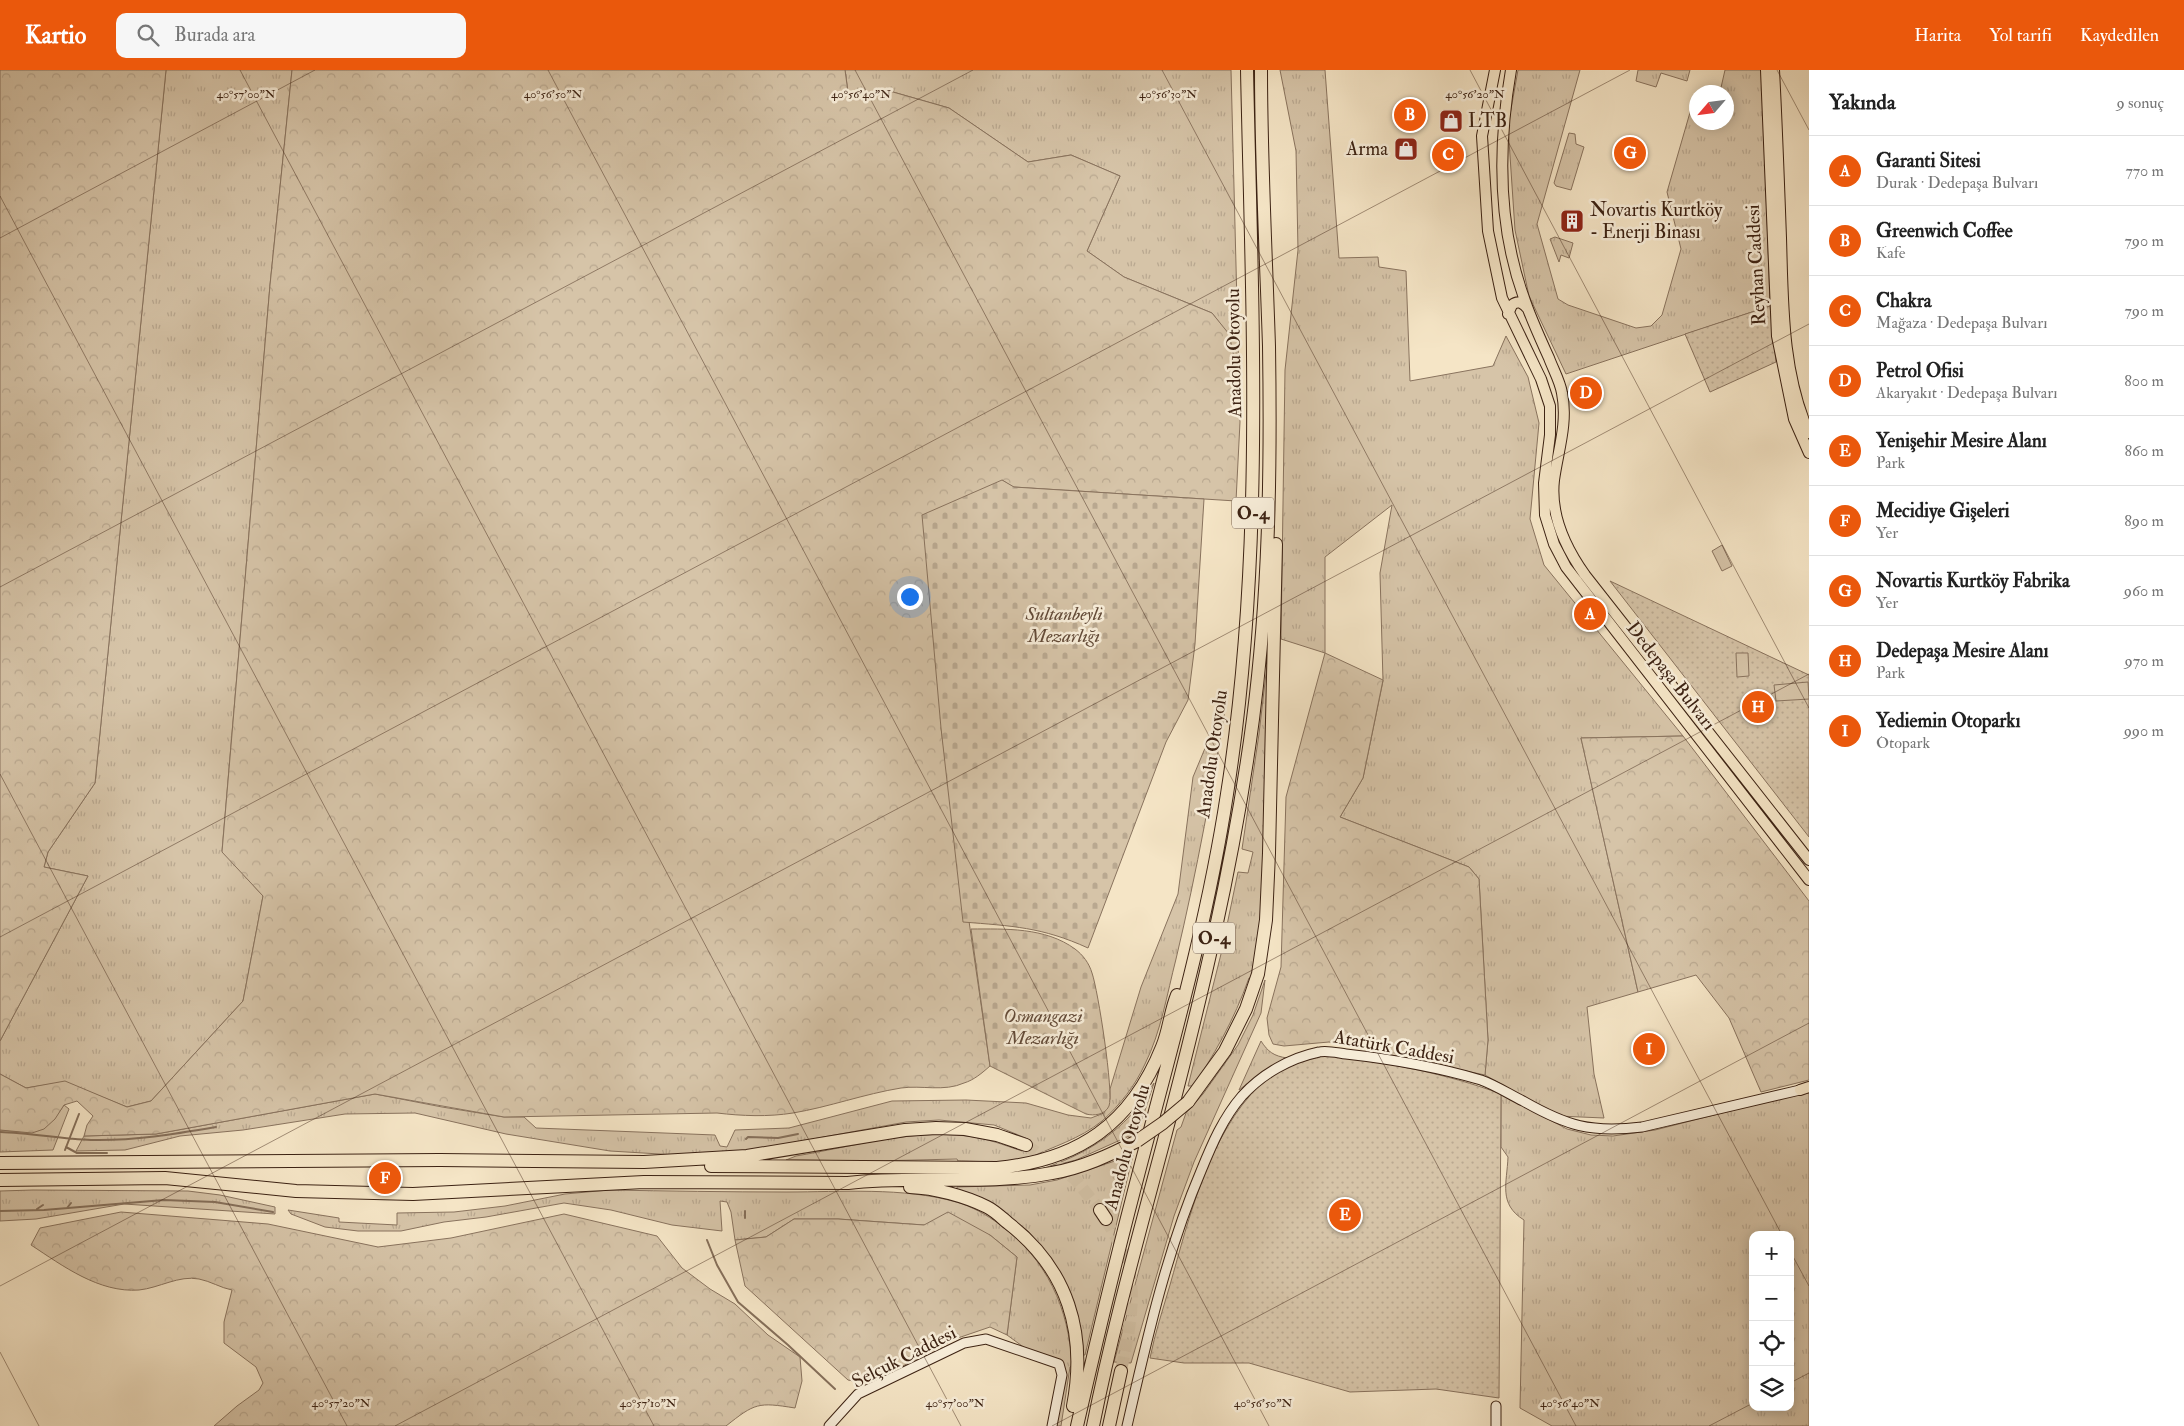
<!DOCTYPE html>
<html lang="tr">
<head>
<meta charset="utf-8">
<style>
  body { margin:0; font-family:"IM FELL Double Pica",serif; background:#f6f6f6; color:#222 }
  .controls { position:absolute; right:15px; bottom:15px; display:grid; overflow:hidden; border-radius:10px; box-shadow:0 2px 12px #0003 }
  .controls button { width:45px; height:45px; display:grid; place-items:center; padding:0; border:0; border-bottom:1px solid #e0e0e0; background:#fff; color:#222; font:25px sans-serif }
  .compass { position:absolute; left:1689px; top:15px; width:45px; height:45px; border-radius:50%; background:#fff; box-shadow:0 2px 12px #0003; rotate:242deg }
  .you { position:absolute; left:909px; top:526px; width:18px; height:18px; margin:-12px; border:4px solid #fff; border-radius:50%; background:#1a73e8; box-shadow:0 0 0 8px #1a73e833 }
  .badge { display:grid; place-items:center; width:32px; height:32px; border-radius:50%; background:#ea580c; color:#fff; font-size:16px; font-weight:700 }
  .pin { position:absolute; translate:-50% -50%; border:2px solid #fff; box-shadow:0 1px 5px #0006 }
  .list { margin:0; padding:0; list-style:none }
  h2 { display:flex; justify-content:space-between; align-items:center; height:65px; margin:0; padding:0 20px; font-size:21px }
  h2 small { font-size:16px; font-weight:400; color:#767676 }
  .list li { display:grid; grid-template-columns:32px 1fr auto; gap:15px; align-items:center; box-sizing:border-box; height:70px; padding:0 20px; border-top:1px solid #e0e0e0 }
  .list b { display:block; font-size:19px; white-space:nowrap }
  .list p { margin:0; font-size:16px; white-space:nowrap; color:#767676 }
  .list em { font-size:16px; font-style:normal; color:#767676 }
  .icon { flex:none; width:28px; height:28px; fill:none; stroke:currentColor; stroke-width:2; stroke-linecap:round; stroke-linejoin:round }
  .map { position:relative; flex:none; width:1809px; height:1356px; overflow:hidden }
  header { display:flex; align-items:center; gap:30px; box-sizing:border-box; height:70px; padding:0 25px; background:#ea580c; color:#fff }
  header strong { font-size:24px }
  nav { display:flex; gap:28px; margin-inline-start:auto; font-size:18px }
  .search { width:350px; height:45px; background:#f6f6f6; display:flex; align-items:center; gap:12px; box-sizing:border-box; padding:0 18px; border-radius:10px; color:#767676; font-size:19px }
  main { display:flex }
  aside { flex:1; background:#fff }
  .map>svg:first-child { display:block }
</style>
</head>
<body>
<header>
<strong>Kartio</strong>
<div class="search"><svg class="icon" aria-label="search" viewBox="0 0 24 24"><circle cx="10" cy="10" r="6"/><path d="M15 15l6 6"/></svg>Burada ara</div>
<nav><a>Harita</a><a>Yol tarifi</a><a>Kaydedilen</a></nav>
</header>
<main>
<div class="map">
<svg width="1809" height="1356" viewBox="0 0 1809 1356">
  <defs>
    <pattern id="grass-tufts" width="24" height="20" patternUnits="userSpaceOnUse" patternTransform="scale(1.25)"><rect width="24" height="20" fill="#d6c4a8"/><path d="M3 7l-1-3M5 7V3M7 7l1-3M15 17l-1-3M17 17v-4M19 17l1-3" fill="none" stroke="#b9a890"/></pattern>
    <pattern id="forest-crowns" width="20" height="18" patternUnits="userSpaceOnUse" patternTransform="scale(1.25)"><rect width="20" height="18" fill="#d6c4a8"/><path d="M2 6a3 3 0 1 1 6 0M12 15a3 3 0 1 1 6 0" fill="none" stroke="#b9a890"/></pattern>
    <pattern id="cemetery-stones" width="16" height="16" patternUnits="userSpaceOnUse" patternTransform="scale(1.25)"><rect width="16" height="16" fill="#d6c4a8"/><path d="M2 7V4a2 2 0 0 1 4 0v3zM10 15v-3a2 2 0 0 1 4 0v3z" fill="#b9a890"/></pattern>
    <pattern id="park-dots" width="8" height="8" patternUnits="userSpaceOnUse" patternTransform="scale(1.25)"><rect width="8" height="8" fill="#d6c4a8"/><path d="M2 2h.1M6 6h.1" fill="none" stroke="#b9a890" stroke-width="1.8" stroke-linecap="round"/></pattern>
  </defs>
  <rect width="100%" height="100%" fill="#f5e5c6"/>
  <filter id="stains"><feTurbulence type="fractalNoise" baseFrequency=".004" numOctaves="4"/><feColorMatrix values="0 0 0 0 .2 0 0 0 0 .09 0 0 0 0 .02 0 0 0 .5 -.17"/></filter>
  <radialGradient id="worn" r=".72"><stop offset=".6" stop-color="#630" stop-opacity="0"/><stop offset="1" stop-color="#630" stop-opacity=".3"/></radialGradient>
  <path fill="url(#grass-tufts)" stroke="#89735e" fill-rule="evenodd" d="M166,0H292L270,215L222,781L263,826L243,931L151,1031L127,1037L65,1012L26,1018L0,1004V971L88,806L44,797L48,782L95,713Z
    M845,0H1231L1239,312L1229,265L1212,243L1124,207L1087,181L1120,106L1071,85L1028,92L949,38L893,22H848Z
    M1280,0H1325L1339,188L1378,187L1379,197L1406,201L1410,311L1493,296L1506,266L1528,307L1539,353L1530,449L1544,495L1683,666L1581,668L1638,922L1587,937L1594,1004L1604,1048L1558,1046L1485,1005L1488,970L1479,809L1469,797L1340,747L1363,708L1383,611L1380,503L1392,435L1325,487V583L1281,569L1285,300L1298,180L1296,81Z
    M1518,0H1580L1537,154L1558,229L1568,235L1636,258L1651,256L1662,245L1681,179L1667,122L1691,39L1696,40V52H1726V22H1720L1725,0H1762L1770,236L1566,304L1529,226L1515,160L1508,56Z
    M1638,0H1690L1687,11L1661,3L1656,17L1636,11Z
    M1569,63L1575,64L1576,74L1584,77L1571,120L1556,116L1554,113Z
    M1555,167L1573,173L1569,188L1561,185L1559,192L1550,169Z
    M1268,586L1263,829L1258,873L1251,908H1249C1234,950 1214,986 1189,1022L1192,1016H1188L1221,884L1238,802L1248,803L1253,782L1242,779L1259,664Z
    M1228,623C1213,712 1197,801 1176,889C1167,924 1161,962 1145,994C1135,1016 1120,1035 1102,1051C1080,1069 1052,1077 1029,1088C1015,1094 975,1091 958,1091L957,1089L874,1091L786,1090L796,1086C850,1077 912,1059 967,1066C986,1068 1004,1075 1022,1081L1028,1069L994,1055L939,1050L906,1052L758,1079L693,1086L610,1081L506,1064L415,1043L345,1044L243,1060L180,1066L125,1080L76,1081L84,1066L156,1064L375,1024L442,1037L504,1047H524L536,1058L715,1065L720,1076L727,1077L735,1060L789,1058L892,1031L966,1030L1026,1033L1068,1045L1091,1048L1104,1043L1110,1029V1019L1141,917L1178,824L1193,707Z
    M1265,910L1261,943L1194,1092L1174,1146L1131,1293L1114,1292L1177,1060L1181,1057L1186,1043L1203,1024L1238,975L1253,945Z
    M1261,971C1268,982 1274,986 1287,988L1264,1001L1239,1020Z
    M1154,1013L1138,1062L1076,1090L1041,1099C1073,1089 1104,1073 1128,1048C1138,1038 1145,1025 1154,1013Z
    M1809,1023V1356H1552L1520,1338L1524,1150C1498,1134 1507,1113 1508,1087L1501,1077V1024L1567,1059L1591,1065L1613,1066L1655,1060L1781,1028ZM1753,1165H1790V1337H1753Z
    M64,1035L69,1039L53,1080L0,1082V1060C35,1063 43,1067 64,1035Z
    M1133,1085L1085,1285H1082L1051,1188L1028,1161L1010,1147L957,1120V1117L1030,1115L1057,1110Z
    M33,1120L188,1121L220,1125L275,1137V1144L124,1134L36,1149L0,1151V1121Z
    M609,1120C668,1121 727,1122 787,1122C840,1122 904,1117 956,1132C971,1136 987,1145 999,1154C1047,1189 1069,1238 1072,1296L1070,1297L1061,1356H1052L1064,1296L1059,1289L1029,1281L1007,1265L1017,1187L990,1165L986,1164L924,1155L838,1149H794L766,1167L735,1170L731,1142L727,1132L720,1131L722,1161L672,1155L611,1140L564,1133L486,1147L444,1152L401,1161H358L325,1157L291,1144L288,1140L339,1148V1152L397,1155V1143L454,1142L505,1136L565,1124Z"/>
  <path fill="url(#forest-crowns)" stroke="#89735e" d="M0,0H166L95,713L48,782L44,797L88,806L0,971Z
    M292,0H845L848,22H893L949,38L1028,92L1071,85L1120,106L1087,181L1124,207L1212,243L1229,264L1239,312L1240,352L1236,431L1013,417L1002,410L941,658L990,996C982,1003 974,1010 964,1013C944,1022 922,1015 901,1018C864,1024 829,1037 793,1043C768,1047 742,1046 717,1043L504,1047L375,1024L156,1064L84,1066L87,1055L93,1046L77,1031L64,1035L55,1049L44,1059L32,1063L0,1060V1004L26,1018L65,1011L127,1037L151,1031L243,931L263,826L222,782L270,215Z
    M1325,583L1383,610L1363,708L1340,747L1469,797L1479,809L1488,970L1485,1005L1329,972L1284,976L1273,974L1269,965L1267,948L1281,897L1286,727Z
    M1683,666L1809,831V1010L1761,1022L1729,948L1696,905L1638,922L1581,668Z
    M121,1142L268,1154L378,1177L451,1168L564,1144L657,1166L682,1198L710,1219L735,1234L768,1265L800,1287L802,1311L795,1338C758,1332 755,1333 726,1356H214L237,1336L259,1320L263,1313L256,1297L224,1273V1252L232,1220C221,1218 210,1211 199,1209C179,1205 159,1218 139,1220C99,1223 63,1196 31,1175L40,1158Z
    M948,1142L990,1165L1017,1187L1007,1265L990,1257L955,1269L868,1314L848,1310L745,1216L735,1170L766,1167L794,1149H838L924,1155Z"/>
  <path fill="url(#cemetery-stones)" stroke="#89735e" d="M1002,410L1014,417L1204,429L1195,574L1188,630L1166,672L1088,878C1042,857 1012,856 963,852L941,658L922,445Z
    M971,859C1005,859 1045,857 1075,879C1083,885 1089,893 1092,903C1098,920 1114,1023 1109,1036C1105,1045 1094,1046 1086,1044L990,996Z"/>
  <path fill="url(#park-dots)" stroke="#89735e" d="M1770,236L1776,292L1710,322L1685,264Z
    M1610,511L1809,605V767Z
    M1329,985C1388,993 1445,1003 1501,1024L1499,1328L1436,1319L1350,1322L1249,1293H1184L1150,1288C1155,1263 1163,1239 1170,1215C1189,1148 1209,1064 1260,1015C1278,998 1305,989 1329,985Z"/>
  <path fill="#d6c4a8" stroke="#89735e" d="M1722,475L1732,496L1722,501L1712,481Z
    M1736,583H1748L1749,606L1737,607Z
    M1808,612L1809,629L1776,631L1774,615Z"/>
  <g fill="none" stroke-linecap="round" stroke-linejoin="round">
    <path stroke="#856f5a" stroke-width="2" d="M0,1062C31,1063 61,1069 91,1070C134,1071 175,1064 216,1057
      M746,1069L748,1067L778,1068L798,1064
      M66,1077L77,1083H107
      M65,1080L79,1044
      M67,1138L71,1133
      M37,1139L43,1135
      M0,1141L44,1140L164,1130L215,1132L273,1142
      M745,1141V1148
      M707,1170L717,1195L738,1232L788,1275L835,1319"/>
    <path stroke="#d0bea2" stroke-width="12" stroke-dasharray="12 6" stroke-linecap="butt" d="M1026,1075L1075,1109L1100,1140
      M1106,1149C1113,1163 1124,1179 1128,1194C1137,1231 1128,1265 1121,1301"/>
    <g stroke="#3c2213" stroke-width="11">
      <path id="secondary" d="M829,1356L858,1324L964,1273L986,1269L1059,1294L1062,1305L1052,1356
        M1127,1356C1147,1269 1166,1183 1201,1101C1212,1074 1223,1048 1242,1026C1262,1004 1290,988 1319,982C1327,980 1338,983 1346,984C1391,989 1437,997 1481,1010C1495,1015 1509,1024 1523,1031C1567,1056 1590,1063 1642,1057L1800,1020
        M1496,1356V1336"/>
    </g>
    <g stroke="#3c2213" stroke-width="12">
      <path id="primary" d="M1495,0L1482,66L1488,161L1502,228L1541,309L1550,336V365L1544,413L1545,445L1554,474L1566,497L1809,810
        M1511,0C1498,75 1498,156 1524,228C1531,249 1540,268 1549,288C1553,299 1560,311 1562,323C1568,353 1558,381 1554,410C1550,445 1565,477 1585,505L1809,790
        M1766,0L1777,266L1794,349L1809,383
        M1774,0C1777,56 1779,112 1781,168C1783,234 1782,302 1809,363
        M1508,244L1512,235C1518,230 1523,233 1528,239
        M1800,1020L1809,1017"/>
    </g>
    <g stroke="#3c2213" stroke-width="14">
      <path id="highway" d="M1188,1032L1225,981L1246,939L1258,904L1266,850L1269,783L1276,474
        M0,1093L440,1090L644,1092L747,1086L905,1060L936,1058L965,1059L997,1065L1026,1075
        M711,1096L997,1098C1079,1090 1131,1054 1162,977C1169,961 1170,942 1177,925
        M0,1110L165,1108L296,1121L413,1124L644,1112L848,1113C916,1105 985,1116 1052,1103C1082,1098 1110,1085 1137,1071
        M910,1117C935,1118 965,1126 987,1137C995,1141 1002,1148 1008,1153C1068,1199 1087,1263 1073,1336
        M1100,1140L1106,1149
        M1077,1356C1097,1268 1118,1181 1141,1094C1173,972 1208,849 1227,724C1265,484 1252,242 1247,0
        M1093,1356C1112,1261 1138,1168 1163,1074C1200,934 1234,793 1253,649C1269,526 1271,400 1269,276C1266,184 1261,92 1261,0
        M1109,1356L1121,1301"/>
    </g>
    <use href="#secondary" stroke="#f8eeda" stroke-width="9"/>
    <use href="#primary" stroke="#f5e5c6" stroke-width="10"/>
    <use href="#highway" stroke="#f5e5c6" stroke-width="12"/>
    <g stroke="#3c2213" stroke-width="14" stroke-linecap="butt">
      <path id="highway-bridge" d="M1137,1071L1163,1053L1188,1032"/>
    </g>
    <use href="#highway-bridge" stroke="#f5e5c6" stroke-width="12"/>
  </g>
  <path fill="none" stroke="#3c2213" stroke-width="1" stroke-opacity="0.45" d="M240,0L961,1356M548,0L1269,1356M855,0L1576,1356M1162,0L1782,1165M1470,0L1809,638M1777,0L1809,60M0,126L654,1356M0,168L315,0M0,517L973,0M0,704L347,1356M0,867L1630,0M1790,1181L1809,1216M0,1216L1809,254M0,1282L39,1356M1790,1313L1809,1303M395,1356L1809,604M1052,1356L1809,953M1709,1356L1753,1333"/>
  <defs>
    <g id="shop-square" transform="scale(1.25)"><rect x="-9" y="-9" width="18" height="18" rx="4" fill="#8f2418" stroke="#f8eeda"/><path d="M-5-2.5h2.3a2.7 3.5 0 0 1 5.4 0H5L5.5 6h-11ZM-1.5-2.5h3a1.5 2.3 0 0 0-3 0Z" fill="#fff"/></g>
    <g id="building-square" transform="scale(1.25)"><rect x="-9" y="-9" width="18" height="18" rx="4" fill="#8f2418" stroke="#f8eeda"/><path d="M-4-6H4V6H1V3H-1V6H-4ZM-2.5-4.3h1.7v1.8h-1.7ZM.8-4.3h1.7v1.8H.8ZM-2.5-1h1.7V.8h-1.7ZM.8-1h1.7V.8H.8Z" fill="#fff"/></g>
  </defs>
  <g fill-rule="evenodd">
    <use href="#shop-square" x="1451" y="51"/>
    <use href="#shop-square" x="1406" y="79"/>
    <use href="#building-square" x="1572" y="151"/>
  </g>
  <g text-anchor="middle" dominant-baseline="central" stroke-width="5" stroke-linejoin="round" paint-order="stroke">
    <g fill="#f8eeda" stroke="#745f4f" stroke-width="1">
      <rect x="1232" y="427.5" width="42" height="31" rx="4"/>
      <rect x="1193" y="852.5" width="42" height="31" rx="4"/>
    </g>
    <g font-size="18" font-weight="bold" fill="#3c2213">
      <text x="1253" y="443">O-4</text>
      <text x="1214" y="868">O-4</text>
    </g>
    <g font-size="19" fill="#3c2213" stroke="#f8eeda" text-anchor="start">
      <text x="1468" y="51">LTB</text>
      <text x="1388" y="79" text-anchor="end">Arma</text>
      <text x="1590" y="140">Novartis Kurtköy<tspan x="1590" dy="22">- Enerji Binası</tspan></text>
    </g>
    <g font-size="19" fill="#3c2213" stroke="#f8eeda">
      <text transform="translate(1756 195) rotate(-93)">Reyhan Caddesi</text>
      <text transform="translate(1234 283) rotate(-91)">Anadolu Otoyolu</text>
      <text transform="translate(1671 606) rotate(52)">Dedepaşa Bulvarı</text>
      <text transform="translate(1212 684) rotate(-82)">Anadolu Otoyolu</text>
      <text transform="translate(1394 977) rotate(10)">Atatürk Caddesi</text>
      <text transform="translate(1127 1077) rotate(-75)">Anadolu Otoyolu</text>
      <text transform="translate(904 1287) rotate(-27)">Selçuk Caddesi</text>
    </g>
    <g font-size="19" font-style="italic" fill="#624a38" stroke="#f8eeda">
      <text x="1064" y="544">Sultanbeyli<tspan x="1064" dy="22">Mezarlığı</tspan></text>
      <text x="1043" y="946">Osmangazi<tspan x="1043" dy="22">Mezarlığı</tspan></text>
    </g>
  </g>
  <g font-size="12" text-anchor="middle" fill="#3c2213" stroke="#f8eeda" stroke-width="5" stroke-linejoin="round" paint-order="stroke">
    <text x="553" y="28">40°56'50"N</text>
    <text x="861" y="28">40°56'40"N</text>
    <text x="1168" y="28">40°56'30"N</text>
    <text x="1475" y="28">40°56'20"N</text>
    <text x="246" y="28">40°57'00"N</text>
    <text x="341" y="1337">40°57'20"N</text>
    <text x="648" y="1337">40°57'10"N</text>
    <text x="955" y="1337">40°57'00"N</text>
    <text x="1263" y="1337">40°56'50"N</text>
    <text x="1570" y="1337">40°56'40"N</text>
  </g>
  <rect width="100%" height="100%" filter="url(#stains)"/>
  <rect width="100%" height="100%" fill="url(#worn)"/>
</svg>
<div class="controls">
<button>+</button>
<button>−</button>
<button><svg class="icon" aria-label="locate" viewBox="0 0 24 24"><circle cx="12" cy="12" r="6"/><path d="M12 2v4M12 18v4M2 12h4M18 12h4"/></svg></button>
<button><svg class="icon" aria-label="layers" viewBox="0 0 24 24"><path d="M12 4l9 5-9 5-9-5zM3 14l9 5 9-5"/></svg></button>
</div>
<svg class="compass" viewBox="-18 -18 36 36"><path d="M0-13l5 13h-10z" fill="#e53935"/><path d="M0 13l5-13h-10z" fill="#767676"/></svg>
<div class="you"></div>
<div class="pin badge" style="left:1590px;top:544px">A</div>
<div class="pin badge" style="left:1410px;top:45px">B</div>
<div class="pin badge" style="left:1448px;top:85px">C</div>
<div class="pin badge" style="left:1586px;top:323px">D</div>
<div class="pin badge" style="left:1345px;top:1145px">E</div>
<div class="pin badge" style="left:385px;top:1108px">F</div>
<div class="pin badge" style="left:1630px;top:83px">G</div>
<div class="pin badge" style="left:1758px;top:637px">H</div>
<div class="pin badge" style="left:1649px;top:979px">I</div>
</div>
<aside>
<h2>Yakında<small>9 sonuç</small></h2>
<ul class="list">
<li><span class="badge">A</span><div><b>Garanti Sitesi</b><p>Durak · Dedepaşa Bulvarı</p></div><em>770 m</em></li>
<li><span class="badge">B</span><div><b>Greenwich Coffee</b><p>Kafe</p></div><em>790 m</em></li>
<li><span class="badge">C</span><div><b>Chakra</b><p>Mağaza · Dedepaşa Bulvarı</p></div><em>790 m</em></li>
<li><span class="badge">D</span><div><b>Petrol Ofisi</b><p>Akaryakıt · Dedepaşa Bulvarı</p></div><em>800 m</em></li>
<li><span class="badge">E</span><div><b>Yenişehir Mesire Alanı</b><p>Park</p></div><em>860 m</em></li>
<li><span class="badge">F</span><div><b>Mecidiye Gişeleri</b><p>Yer</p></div><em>890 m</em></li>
<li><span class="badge">G</span><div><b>Novartis Kurtköy Fabrika</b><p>Yer</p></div><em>960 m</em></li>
<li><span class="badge">H</span><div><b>Dedepaşa Mesire Alanı</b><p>Park</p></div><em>970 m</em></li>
<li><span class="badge">I</span><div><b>Yediemin Otoparkı</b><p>Otopark</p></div><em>990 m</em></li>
</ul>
</aside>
</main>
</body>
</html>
